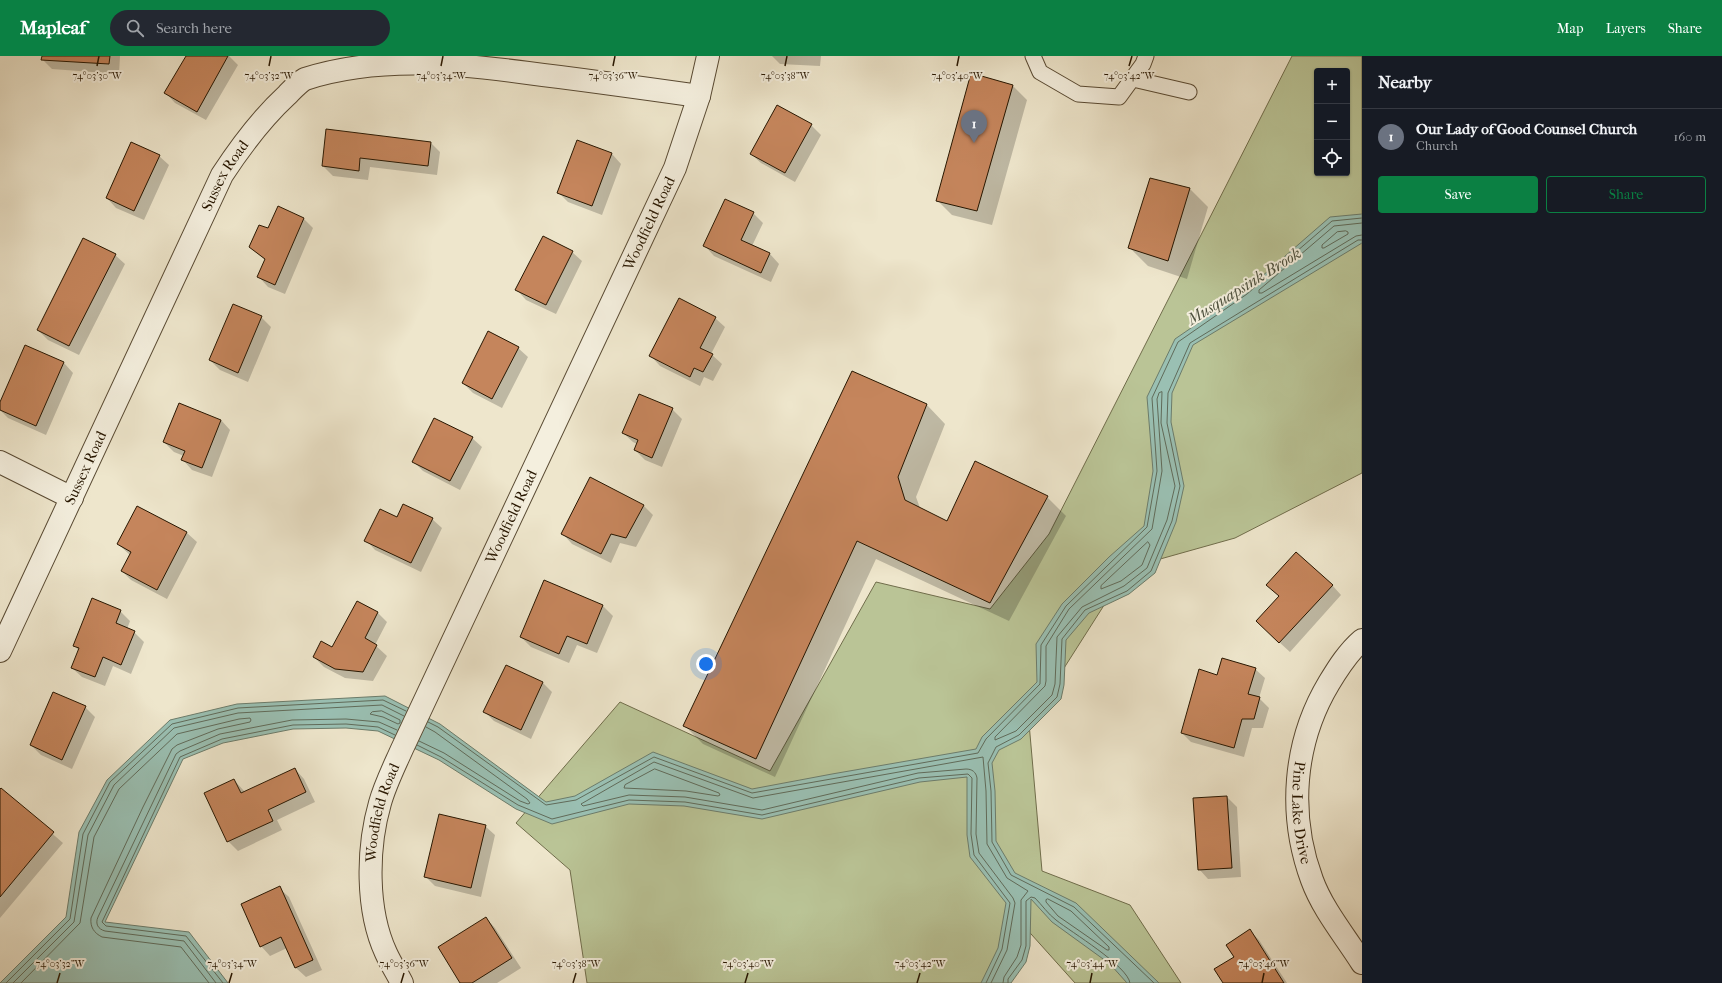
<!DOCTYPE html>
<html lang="en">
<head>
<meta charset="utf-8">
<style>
  body { margin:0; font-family:"IM FELL French Canon",serif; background:#242831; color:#f1f3f6 }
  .controls { position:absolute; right:12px; top:12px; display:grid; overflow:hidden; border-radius:4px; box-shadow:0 1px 3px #0004 }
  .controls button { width:36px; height:36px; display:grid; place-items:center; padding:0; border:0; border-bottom:1px solid #363941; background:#171b24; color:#f1f3f6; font:20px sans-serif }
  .you { position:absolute; left:706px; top:608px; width:14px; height:14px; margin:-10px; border:3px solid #fff; border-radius:50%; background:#1a73e8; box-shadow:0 0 0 6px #1a73e833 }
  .badge { display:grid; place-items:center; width:26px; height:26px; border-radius:50%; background:#0b8043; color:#fff; font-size:13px; font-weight:700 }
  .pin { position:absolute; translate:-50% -33px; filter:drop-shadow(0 1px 2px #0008) }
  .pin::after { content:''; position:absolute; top:21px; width:14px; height:12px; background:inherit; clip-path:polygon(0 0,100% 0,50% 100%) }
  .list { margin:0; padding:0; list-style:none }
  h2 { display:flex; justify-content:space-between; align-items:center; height:52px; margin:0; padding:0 16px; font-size:17px }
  h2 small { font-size:13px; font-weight:400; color:#9ea1a6 }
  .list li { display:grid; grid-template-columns:26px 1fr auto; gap:12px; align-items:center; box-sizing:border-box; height:56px; padding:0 16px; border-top:1px solid #363941 }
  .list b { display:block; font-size:15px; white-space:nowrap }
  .list p { margin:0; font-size:13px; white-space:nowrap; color:#9ea1a6 }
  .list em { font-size:13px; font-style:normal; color:#9ea1a6 }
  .actions { display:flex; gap:8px; padding:12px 16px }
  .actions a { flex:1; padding:9px 0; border:1px solid #0b8043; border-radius:4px; text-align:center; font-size:14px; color:#0b8043 }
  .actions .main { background:#0b8043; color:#fff }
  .icon { flex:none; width:22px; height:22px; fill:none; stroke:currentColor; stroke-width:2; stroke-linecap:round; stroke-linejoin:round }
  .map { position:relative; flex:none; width:1362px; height:927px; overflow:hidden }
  header { display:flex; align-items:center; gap:24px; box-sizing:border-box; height:56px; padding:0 20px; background:#0b8043; color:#fff }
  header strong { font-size:19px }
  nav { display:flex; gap:22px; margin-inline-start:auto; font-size:14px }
  .search { width:280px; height:36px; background:#242831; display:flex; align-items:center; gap:10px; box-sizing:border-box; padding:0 14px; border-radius:22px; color:#9ea1a6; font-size:15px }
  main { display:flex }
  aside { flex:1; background:#171b24 }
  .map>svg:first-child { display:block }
</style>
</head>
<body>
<header>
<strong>Mapleaf</strong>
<div class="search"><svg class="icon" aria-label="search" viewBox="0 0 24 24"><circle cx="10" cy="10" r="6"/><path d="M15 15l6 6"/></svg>Search here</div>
<nav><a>Map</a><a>Layers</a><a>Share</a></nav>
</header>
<main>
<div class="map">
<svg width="1362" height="927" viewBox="0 0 1362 927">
  <rect width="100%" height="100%" fill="#eee6cc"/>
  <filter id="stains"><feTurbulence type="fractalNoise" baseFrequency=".005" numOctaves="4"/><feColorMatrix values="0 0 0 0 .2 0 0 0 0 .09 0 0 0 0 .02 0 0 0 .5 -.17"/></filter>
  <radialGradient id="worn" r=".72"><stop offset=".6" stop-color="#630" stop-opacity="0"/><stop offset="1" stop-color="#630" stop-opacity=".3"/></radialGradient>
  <path fill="#bac496" stroke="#706d4b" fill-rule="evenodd" d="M1292,0H1362V417L1235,482L1146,507L1108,543L1029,667L1042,815L1130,849L1181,927H1075L1014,859L993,927H587L570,814L516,767L620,646L770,715L876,526L990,553L1049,478ZM1317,15H1347V117H1317Z"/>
  <path fill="#9ac0b3" stroke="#6c7c6b" d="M1362,158V187L1193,289L1172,337L1171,366L1184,430L1176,466L1155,517L1129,538L1089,557L1066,584L1064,629L1061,643L1021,683L999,694L992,707L995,735L996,785L1015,817L1076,847L1159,927H1127L1110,908L1052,866L1031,843L1030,890L1026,906L1011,927H981L998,892L1006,847L970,801L967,779V721L920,726L762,763L684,750L629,748L552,768L516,753L439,704L378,675L346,672L293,673L223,687L183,703L105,866L189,876L228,927H0L66,861L79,776L107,724L170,664L237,648L385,640L440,668L546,746L575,740L653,696L752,733L832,718L976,693L982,681L1037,626L1036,588L1062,548L1109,501L1144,470L1153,415L1147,341L1175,283L1245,235L1330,161Z"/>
  <path fill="#0003" d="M43,0H120L119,18L52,13L42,3Z
    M187,0H229L238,9L206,64L175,47L166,37Z
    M772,0H821L820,10L780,8Z
    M1013,30L1027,44L992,169L952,159L937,144Z
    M778,50L811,69L821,79L795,126L761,107L751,98Z
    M430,86L440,96L437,119L370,111L368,124L333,120L323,110Z
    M612,98L621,108L602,159L568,146L559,137Z
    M159,100L169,109L144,164L116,152L107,142Z
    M1190,133L1208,151L1187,223L1148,210L1129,191Z
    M753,157L763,167L752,190L770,198L779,208L771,226L714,200L705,190Z
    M304,163L313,172L285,238L268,231L259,221L266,205L250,191L268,174Z
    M572,196L582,205L556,258L526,244L517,234Z
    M115,199L125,208L79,299L48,284L38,274Z
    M261,261L271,271L248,326L220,314L210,304Z
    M715,262L725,271L711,298L722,308L713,325L704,321L700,330L660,310L651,300Z
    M25,290L64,307L73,317L46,379L8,362L0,354V348Z
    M518,292L528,301L502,352L473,337L463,327Z
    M927,349L945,368L916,441L920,452L948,466L1047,441L1066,460L1009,565L876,503L775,721L703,688L685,670Z
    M672,353L682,363L662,411L645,404L635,394L637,388L633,386L623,377Z
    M221,364L230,374L212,421L192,414L183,404L184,400L174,396L164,386Z
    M472,382L482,391L460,434L423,415L413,405Z
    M643,449L653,459L636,491L620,487L611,507L572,488L563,478Z
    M137,451L187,477L197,486L167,543L131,524L122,515L130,499L118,488Z
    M397,462L432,463L442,472L421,516L375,494L366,484Z
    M545,525L603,550L613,560L597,597L577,589L569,607L531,591L521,581Z
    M1268,529H1332L1341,539L1290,596L1267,575L1280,541Z
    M358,546L378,557L387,566L375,589L387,600L373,625L345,622L324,611L314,601L333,592Z
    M120,555L130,565L127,573L134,576L144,586L131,618L113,610L105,630L82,621L72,612L79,595L74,589Z
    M506,610L543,627L552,636L531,683L494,665L485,656Z
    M1255,613L1265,622L1259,642L1269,652L1263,672H1252L1244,701L1191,686L1182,677L1218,620Z
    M85,651L95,661L72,713L41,699L31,689Z
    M295,713L304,723L315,746L277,764L282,774L238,795L228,785L234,724L245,736Z
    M1,733L63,787L0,862V734Z
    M1227,741L1237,751L1241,821L1208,823L1199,813Z
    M485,770L495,779L481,841L435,830L425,820Z
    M279,832L289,841L322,914L306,921L296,912L287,892L270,900L261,890Z
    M486,862L495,872L521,912L497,927H462Z
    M1250,875L1259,884L1287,927H1224L1235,901Z"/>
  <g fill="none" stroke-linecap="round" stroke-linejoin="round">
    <path stroke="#606b5a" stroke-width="1" d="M1362,167L1334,170L1259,234V237H1262L1356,180L1362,179
      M1346,175L1348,176V178L1324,192H1322V189L1337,176Z
      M1162,336L1161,367L1175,430L1167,464L1147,512L1124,530L1082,551L1057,581L1055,628L1052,639L1016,675L995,684V681L1045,630L1046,625V590L1069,553L1152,473L1162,415L1157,343L1159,337Z
      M1148,486L1150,489L1142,509L1121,525L1101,533V530Z
      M382,655L400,664V667L398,668L383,661L370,658L372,656Z
      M428,666L438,671L546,749L576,744L654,701L752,737L978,697L986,683L1040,628L1041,589L1066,550L1147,471L1157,415L1152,342L1178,286L1247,238L1332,165L1362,162
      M419,685L444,697L520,745L528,748L530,747L527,743L435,676L426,671
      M417,689L441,701L518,749L552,763L629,744L685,746L762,759L919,722L968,718L972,722L971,778L974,799L1010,847L1002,893L986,927
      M655,713L719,737L720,739L718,740L686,735L624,732L625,729Z
      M1048,843L1071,855L1109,891V894H1107L1058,860L1046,846V844Z
      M6,927L70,863L83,778L110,726L172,668L238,652L383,644L406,655
      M13,927L74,866L88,779L114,729L174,672L238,657L382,649L404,660
      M21,927L80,867L94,781L119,733L177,678L239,663L250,662L251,664L250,666L218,673L177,689L172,693L143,751L91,862C90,871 94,877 102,881L181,891L209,927
      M216,927L184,885L105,875C98,873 95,868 98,861L176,698L180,695L220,678L292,664L346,663L379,666L397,674
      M223,927L186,880L106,870L102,866L180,701L222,683L293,669L346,668L378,671L395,679
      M991,927L1007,894L1015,847L1013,842L979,797L976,778L977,722C976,716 972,713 966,713L918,717L762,754L685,741L629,739L583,750L581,748L654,706L753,742L983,701L986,735L987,788L1007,822L1028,835L1021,844V889L1017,901L1004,921L1003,927
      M1008,927V923L1022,904L1026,890V845L1031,841L1035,842C1042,849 1048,858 1056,864C1071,876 1128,910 1130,927
      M1154,927L1074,851L1011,819L992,786L991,735L988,707L996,691L1019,679L1057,641L1060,628L1062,583L1085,554L1127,535L1151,515L1172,465L1180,430L1167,367L1168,337L1190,287L1358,184H1362"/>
  </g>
  <path fill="#c5855c" stroke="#271600" d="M42,0H110L109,8L41,4Z
    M186,0H228L197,56L164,37Z
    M971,17L1013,29L977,155L936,145Z
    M777,49L812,68L785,117L750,98Z
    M326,73L431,86L428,110L360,102L359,115L322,110Z
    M577,84L612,97L592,150L557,137Z
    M131,86L160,99L134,155L106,142Z
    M1150,122L1190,132L1168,205L1128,192Z
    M725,143L754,156L741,184L770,197L761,217L703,190Z
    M278,150L304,162L275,229L257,221L265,203L249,191L259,169L268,172Z
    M543,180L573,195L546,249L515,234Z
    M83,182L116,198L69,290L37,274Z
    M679,242L716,261L700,292L713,298L703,316L694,312L690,321L649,300Z
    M233,248L262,260L238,317L209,304Z
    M488,275L519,291L492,343L462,327Z
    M25,289L64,306L36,370L0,354V346Z
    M852,315L927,348L898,421L905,444L947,465L975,405L1048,440L990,547L857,485L756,703L683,670Z
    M639,338L673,352L652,402L634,394L638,384L622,377Z
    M179,347L221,364L202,412L181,404L185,395L163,386Z
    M434,362L473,381L450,425L412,406Z
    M590,421L644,449L626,482L611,478L601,498L561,478Z
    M403,448L433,462L411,507L364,485L380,453L397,461Z
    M137,450L187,476L157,534L121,515L131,496L117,488Z
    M1296,496L1333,529L1279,587L1256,565L1279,540L1266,529Z
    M544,524L603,549L587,588L567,580L559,598L520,581Z
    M92,542L121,554L116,567L135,575L121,609L103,601L95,621L71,612L79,592L73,590Z
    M357,545L378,556L365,582L377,589L363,616L335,613L313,601L321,585L332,591Z
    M1222,602L1256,612L1248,638L1260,641L1254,663H1242L1234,692L1181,677L1199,613L1217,619Z
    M506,609L543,626L521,674L483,656Z
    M53,636L86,650L62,704L30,689Z
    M295,712L306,736L268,754L273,765L227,786L204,737L234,723L241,737Z
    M1,732L54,776L0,841V733Z
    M1227,740L1232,812L1198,814L1193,742Z
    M439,758L486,769L471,832L424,821Z
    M280,830L313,904L295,912L281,881L260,891L241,848Z
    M486,861L512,902L472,927H460L438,891Z
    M1250,873L1284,927H1223L1214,913L1234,901L1226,889Z"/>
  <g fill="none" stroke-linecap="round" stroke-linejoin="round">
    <g stroke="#594a33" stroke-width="17">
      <path id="service" d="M1033,0L1040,16L1078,38L1119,41L1143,8L1146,0
        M1133,23L1189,36"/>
    </g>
    <g stroke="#594a33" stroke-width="24">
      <g id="minor">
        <path d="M0,406L72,442"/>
        <path id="s1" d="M1362,584C1348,596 1338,612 1329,627C1293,687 1288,759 1312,824C1323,854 1345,880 1362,907"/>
        <path id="s2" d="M0,595L222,119C241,90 261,63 287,39C292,34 298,27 305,23C377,0 453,7 528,17C585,24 642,32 699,40"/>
        <path id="s3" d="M402,927C397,917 391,908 386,897C366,854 367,792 380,747C385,729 394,711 402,693L675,112L699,40L708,0"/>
      </g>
    </g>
    <use href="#service" stroke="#f4efde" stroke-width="15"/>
    <use href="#minor" stroke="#f4efde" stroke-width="22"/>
  </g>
  <path fill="none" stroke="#271600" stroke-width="1.5" d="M97,10L99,0M269,10L271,0M441,10L443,0M613,10L615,0M785,10L787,0M957,10L959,0M1129,10L1132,0M57,927L60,917M229,927L232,917M401,927L404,917M573,927L576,917M745,927L748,917M917,927L920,917M1090,927L1092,917M1262,927L1264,917"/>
  <g text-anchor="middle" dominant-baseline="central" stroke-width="4" stroke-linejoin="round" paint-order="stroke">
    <g font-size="15" fill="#271600" stroke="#f4efde">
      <text stroke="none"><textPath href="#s2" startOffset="526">Sussex Road</textPath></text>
      <text stroke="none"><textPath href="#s3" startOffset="826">Woodfield Road</textPath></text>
      <text stroke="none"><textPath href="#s2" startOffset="202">Sussex Road</textPath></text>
      <text stroke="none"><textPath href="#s3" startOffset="502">Woodfield Road</textPath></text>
      <text stroke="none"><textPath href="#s1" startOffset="190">Pine Lake Drive</textPath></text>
      <text stroke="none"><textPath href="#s3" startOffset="178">Woodfield Road</textPath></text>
    </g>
    <g font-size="16" font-style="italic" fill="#4f523f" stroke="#f4efde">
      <text transform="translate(1244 230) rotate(-32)">Musquapsink Brook</text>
    </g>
  </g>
  <g font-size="10" text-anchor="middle" fill="#271600" stroke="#f4efde" stroke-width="4" stroke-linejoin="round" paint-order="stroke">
    <text x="97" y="23">74°03'30"W</text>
    <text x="269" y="23">74°03'32"W</text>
    <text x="441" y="23">74°03'34"W</text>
    <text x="613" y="23">74°03'36"W</text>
    <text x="785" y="23">74°03'38"W</text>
    <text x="957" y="23">74°03'40"W</text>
    <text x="1129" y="23">74°03'42"W</text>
    <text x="60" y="911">74°03'32"W</text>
    <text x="232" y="911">74°03'34"W</text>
    <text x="404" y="911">74°03'36"W</text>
    <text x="576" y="911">74°03'38"W</text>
    <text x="748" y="911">74°03'40"W</text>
    <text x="920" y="911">74°03'42"W</text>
    <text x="1092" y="911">74°03'44"W</text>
    <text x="1264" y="911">74°03'46"W</text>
  </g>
  <rect width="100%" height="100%" filter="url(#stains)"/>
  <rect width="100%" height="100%" fill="url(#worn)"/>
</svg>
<div class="controls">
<button>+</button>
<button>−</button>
<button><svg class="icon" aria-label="locate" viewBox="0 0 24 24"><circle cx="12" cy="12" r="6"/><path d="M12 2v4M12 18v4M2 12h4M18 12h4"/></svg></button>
</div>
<div class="you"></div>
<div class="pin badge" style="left:974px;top:87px;background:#6b7280">1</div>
</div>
<aside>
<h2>Nearby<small></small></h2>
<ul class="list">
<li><span class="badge" style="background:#6b7280">1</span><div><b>Our Lady of Good Counsel Church</b><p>Church</p></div><em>160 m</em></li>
</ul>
<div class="actions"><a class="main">Save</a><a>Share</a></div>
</aside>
</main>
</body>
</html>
